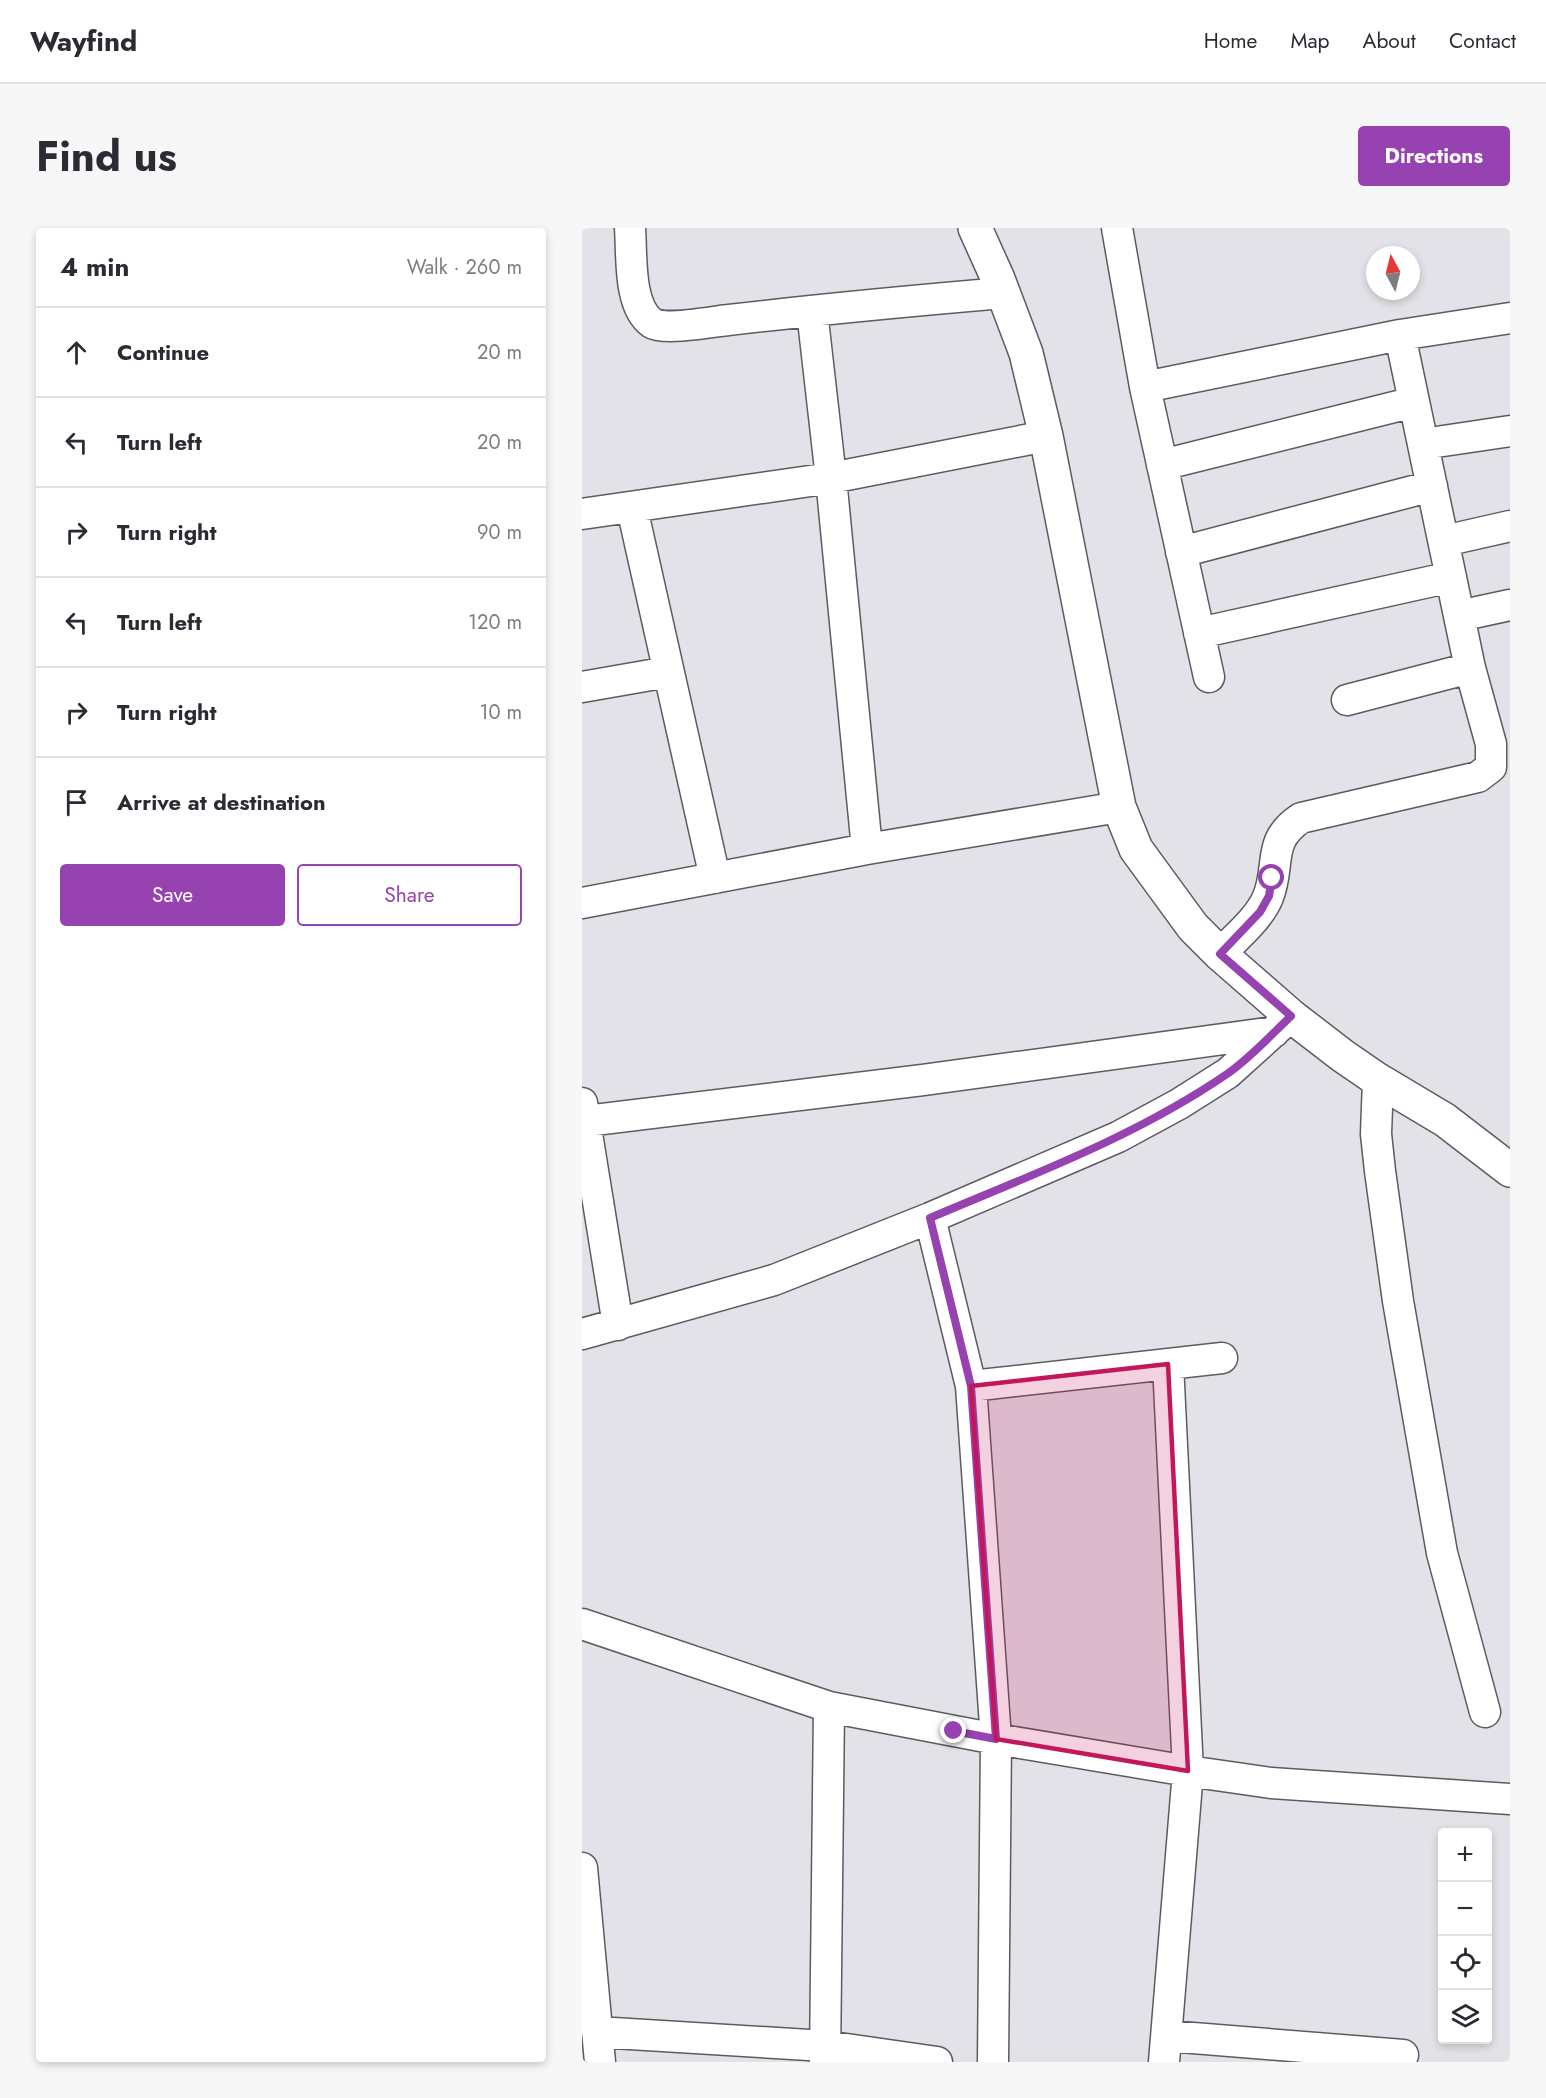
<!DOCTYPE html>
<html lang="en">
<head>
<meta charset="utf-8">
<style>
  body { margin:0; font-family:Jost,sans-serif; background:#f7f7f7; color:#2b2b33 }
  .controls { position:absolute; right:18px; bottom:18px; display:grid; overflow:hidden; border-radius:6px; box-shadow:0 3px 9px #0003 }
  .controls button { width:54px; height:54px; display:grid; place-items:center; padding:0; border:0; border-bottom:2px solid #e1e1e2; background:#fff; color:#2b2b33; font:30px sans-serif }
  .compass { position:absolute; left:784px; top:18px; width:54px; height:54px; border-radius:50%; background:#fff; box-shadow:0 3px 9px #0003; rotate:353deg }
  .stop { position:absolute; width:18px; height:18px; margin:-14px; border:4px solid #9642b0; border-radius:50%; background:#fff }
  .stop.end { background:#9642b0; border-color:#fff; box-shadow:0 2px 6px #0008 }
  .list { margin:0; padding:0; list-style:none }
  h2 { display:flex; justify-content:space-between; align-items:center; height:78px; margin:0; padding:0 24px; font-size:26px }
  h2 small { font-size:20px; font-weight:400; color:#7c7c81 }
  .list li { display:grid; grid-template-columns:39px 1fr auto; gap:18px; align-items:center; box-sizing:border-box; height:90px; padding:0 24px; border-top:2px solid #e1e1e2 }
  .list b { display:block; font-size:22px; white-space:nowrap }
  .list em { font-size:20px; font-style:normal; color:#7c7c81 }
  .actions { display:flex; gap:12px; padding:18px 24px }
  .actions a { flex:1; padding:14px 0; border:2px solid #9642b0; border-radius:6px; text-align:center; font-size:21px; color:#9642b0 }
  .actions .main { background:#9642b0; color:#fff }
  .icon { flex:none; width:33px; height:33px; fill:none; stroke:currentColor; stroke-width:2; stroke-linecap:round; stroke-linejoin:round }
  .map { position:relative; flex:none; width:928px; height:1834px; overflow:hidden; border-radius:6px }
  header { display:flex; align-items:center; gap:36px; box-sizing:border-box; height:84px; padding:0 30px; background:#fff; border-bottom:2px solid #e1e1e2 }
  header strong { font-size:28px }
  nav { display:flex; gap:33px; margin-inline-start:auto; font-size:21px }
  .intro { display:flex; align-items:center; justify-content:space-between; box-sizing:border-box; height:144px; padding:0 36px }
  h1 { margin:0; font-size:42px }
  .button { padding:15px 27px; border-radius:6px; background:#9642b0; color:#fff; font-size:21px; font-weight:700 }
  main { display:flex; gap:36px; padding:0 36px }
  aside { flex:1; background:#fff; border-radius:6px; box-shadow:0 3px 9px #0003 }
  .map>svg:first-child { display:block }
</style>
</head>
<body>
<header>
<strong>Wayfind</strong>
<nav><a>Home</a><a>Map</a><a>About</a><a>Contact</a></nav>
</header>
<div class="intro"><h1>Find us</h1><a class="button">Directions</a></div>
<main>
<aside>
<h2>4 min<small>Walk · 260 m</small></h2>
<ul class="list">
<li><svg class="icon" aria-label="ahead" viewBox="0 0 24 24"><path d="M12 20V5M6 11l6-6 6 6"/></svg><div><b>Continue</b></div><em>20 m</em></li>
<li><svg class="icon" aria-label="left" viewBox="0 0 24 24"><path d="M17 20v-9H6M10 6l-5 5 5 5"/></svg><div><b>Turn left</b></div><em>20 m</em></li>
<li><svg class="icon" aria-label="right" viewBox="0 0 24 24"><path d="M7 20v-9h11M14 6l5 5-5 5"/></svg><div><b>Turn right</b></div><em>90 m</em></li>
<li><svg class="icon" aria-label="left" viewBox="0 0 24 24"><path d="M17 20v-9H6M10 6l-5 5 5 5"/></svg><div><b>Turn left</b></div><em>120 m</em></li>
<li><svg class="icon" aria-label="right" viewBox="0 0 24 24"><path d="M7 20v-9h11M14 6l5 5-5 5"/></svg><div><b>Turn right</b></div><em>10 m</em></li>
<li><svg class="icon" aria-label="arrive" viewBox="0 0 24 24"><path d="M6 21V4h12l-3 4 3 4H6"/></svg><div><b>Arrive at destination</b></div></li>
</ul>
<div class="actions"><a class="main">Save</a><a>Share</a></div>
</aside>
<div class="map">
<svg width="928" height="1834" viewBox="0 0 928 1834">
  <rect width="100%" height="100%" fill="#e3e2e8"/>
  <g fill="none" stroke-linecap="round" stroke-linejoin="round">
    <g stroke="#5c5b60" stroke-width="33">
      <path id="street" d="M48,0C50,27 46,78 70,95C81,102 124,95 138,93C232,82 327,73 421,65
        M535,0L563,159L627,449
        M563,159L818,107L928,90
        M841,216L928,203
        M580,237L832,174
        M50,280L133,650
        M0,286L249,250L230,83
        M862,313L928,298
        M599,324L850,258
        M877,388L928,377
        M617,405L869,349
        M0,459L86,444
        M765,472L888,440
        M285,621L249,250L464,208
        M0,675L285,621L537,579
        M638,726C654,709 677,691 686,669C699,637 684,613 719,590L896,549L909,539V516L888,440L818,107
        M796,852L794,906L798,943L816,1073L860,1325L903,1484
        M0,875L36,1097
        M4,893L341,852L692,804
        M348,990L389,1158L640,1130
        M0,1106L192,1052L348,990L536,909L597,876L646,845L709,788
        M389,1158L414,1511L411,1834
        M0,1396L247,1479L414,1511L606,1543L689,1555L928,1571
        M0,1640L18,1834
        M15,1804L243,1818L355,1834
        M586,1808L821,1827
        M243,1834L247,1479
        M582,1834L606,1543L586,1136"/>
    </g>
    <g stroke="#5c5b60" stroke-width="36">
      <path id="secondary" d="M393,0L416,51L444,125L464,208L537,579L554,621L611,699L638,726L709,788L761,828L796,852L863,892L928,942"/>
    </g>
    <use href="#street" stroke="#fff" stroke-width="30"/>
    <use href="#secondary" stroke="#fff" stroke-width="33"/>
  </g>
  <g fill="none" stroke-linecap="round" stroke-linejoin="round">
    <path stroke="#9642b0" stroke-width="8" d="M372,1503L414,1511L389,1158L348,990C449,947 553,909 645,846C668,830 688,808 709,788L638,726L678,684L687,668L690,650"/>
  </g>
  <path fill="#c2185b" fill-opacity="0.2" stroke="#c2185b" stroke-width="4.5" stroke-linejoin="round" d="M586,1136L606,1543L414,1511L389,1158Z"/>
</svg>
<div class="controls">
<button>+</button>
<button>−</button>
<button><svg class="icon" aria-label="locate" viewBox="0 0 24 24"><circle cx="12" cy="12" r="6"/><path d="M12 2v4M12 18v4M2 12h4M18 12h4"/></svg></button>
<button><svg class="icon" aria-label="layers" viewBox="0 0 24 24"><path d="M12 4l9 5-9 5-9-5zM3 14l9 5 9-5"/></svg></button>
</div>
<svg class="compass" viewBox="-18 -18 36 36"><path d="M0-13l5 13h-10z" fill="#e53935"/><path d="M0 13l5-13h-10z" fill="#7c7c81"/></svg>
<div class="stop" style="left:690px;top:650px"></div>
<div class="stop end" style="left:372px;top:1503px"></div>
</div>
</main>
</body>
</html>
